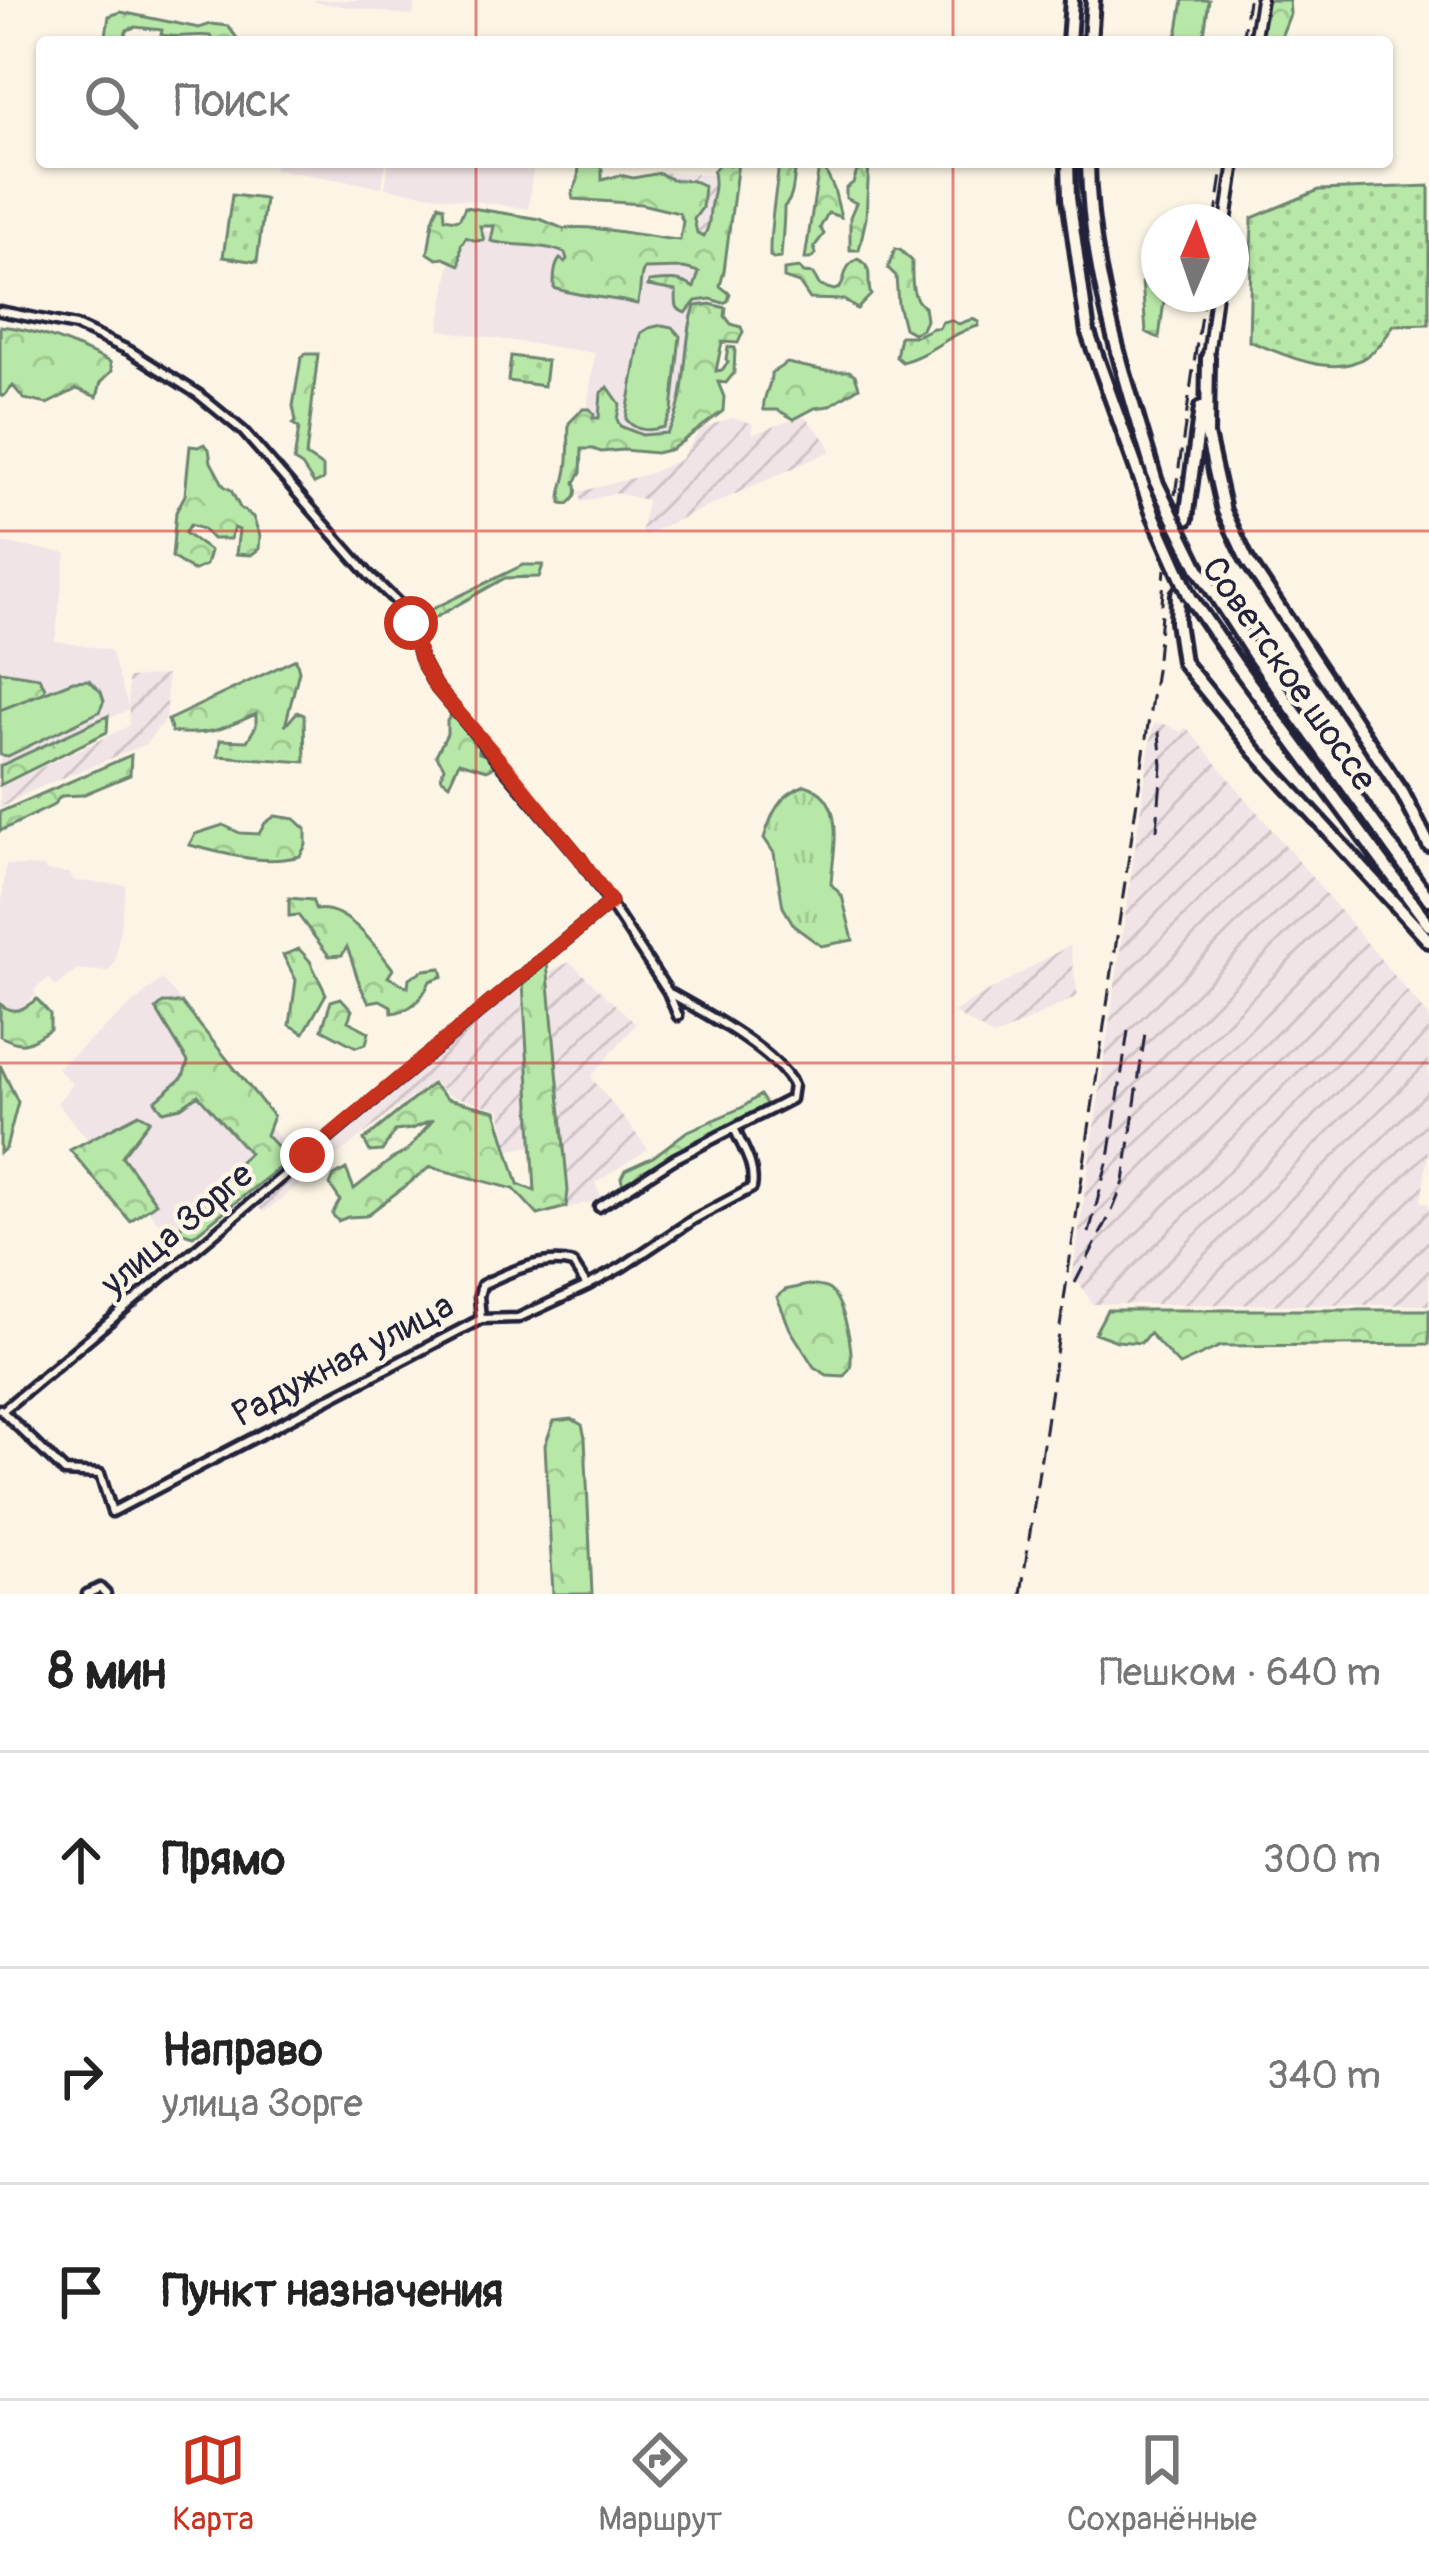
<!DOCTYPE html>
<html lang="ru">
<head>
<meta charset="utf-8">
<style>
  body { margin:0; font-family:Pangolin,sans-serif; background:#f6f6f6; color:#222 }
  .compass { position:absolute; left:1141px; top:204px; width:108px; height:108px; border-radius:50%; background:#fff; box-shadow:0 3px 9px #0004; rotate:2deg }
  .stop { position:absolute; width:36px; height:36px; margin:-27px; border:9px solid #c8321e; border-radius:50%; background:#fff }
  .stop.end { background:#c8321e; border-color:#fff; box-shadow:0 3px 12px #0008 }
  .list { margin:0; padding:0; list-style:none }
  h2 { display:flex; justify-content:space-between; align-items:center; height:156px; margin:0; padding:0 48px; font-size:51px }
  h2 small { font-size:39px; font-weight:400; color:#767676 }
  .list li { display:grid; grid-template-columns:78px 1fr auto; gap:36px; align-items:center; box-sizing:border-box; height:216px; padding:0 48px; border-top:3px solid #e0e0e0 }
  .list b { display:block; font-size:45px; white-space:nowrap }
  .list p { margin:0; font-size:39px; white-space:nowrap; color:#767676 }
  .list em { font-size:39px; font-style:normal; color:#767676 }
  .icon { flex:none; width:66px; height:66px; fill:none; stroke:currentColor; stroke-width:2; stroke-linecap:round; stroke-linejoin:round }
  .map { position:relative; flex:none; width:1429px; height:1594px; overflow:hidden }
  .search { position:absolute; background:#fff; box-shadow:0 3px 9px #0004; left:36px; right:36px; top:36px; height:132px; display:flex; align-items:center; gap:30px; box-sizing:border-box; padding:0 42px; border-radius:12px; color:#767676; font-size:45px }
  .sheet { height:804px; background:#fff }
  nav { display:flex; justify-content:space-around; align-items:center; box-sizing:border-box; height:168px; border-top:3px solid #e0e0e0; background:#fff; font-size:33px; color:#767676 }
  nav a { display:grid; justify-items:center; gap:6px }
  nav .on { color:#c8321e }
  .map>svg:first-child { display:block }
</style>
</head>
<body>
<div class="map">
<svg width="1429" height="1594" viewBox="0 0 1429 1594">
  <defs>
    <pattern id="industrial-furrows" width="10" height="10" patternUnits="userSpaceOnUse" patternTransform="scale(3)"><rect width="10" height="10" fill="#f0e4e6"/><path d="M-1 1l2-2M0 10L10 0M9 11l2-2" fill="none" stroke="#cec3c6"/></pattern>
    <pattern id="grass-tufts" width="24" height="20" patternUnits="userSpaceOnUse" patternTransform="scale(3)"><rect width="24" height="20" fill="#b8e8a7"/><path d="M3 7l-1-3M5 7V3M7 7l1-3M15 17l-1-3M17 17v-4M19 17l1-3" fill="none" stroke="#9ec791"/></pattern>
    <pattern id="forest-crowns" width="20" height="18" patternUnits="userSpaceOnUse" patternTransform="scale(3)"><rect width="20" height="18" fill="#b8e8a7"/><path d="M2 6a3 3 0 1 1 6 0M12 15a3 3 0 1 1 6 0" fill="none" stroke="#9ec791"/></pattern>
    <pattern id="park-dots" width="8" height="8" patternUnits="userSpaceOnUse" patternTransform="scale(3)"><rect width="8" height="8" fill="#b8e8a7"/><path d="M2 2h.1M6 6h.1" fill="none" stroke="#9ec791" stroke-width="1.8" stroke-linecap="round"/></pattern>
  </defs>
  <rect width="100%" height="100%" fill="#fcf5e5"/>
  <filter id="ink" filterUnits="userSpaceOnUse"><feTurbulence type="fractalNoise" baseFrequency=".00833" numOctaves="2"/><feDisplacementMap in="SourceGraphic" scale="24" xChannelSelector="R" yChannelSelector="G"/><feConvolveMatrix kernelMatrix="1 2 1 2 8 2 1 2 1" color-interpolation-filters="sRGB"/></filter>
  <g filter="url(#ink)">
    <path fill="#f0e4e6" d="M315,0H415L413,16L315,2Z
      M275,162H386L382,187L274,169Z
      M389,162H527L533,170L528,209L385,188Z
      M456,227L711,260L685,444L584,431L595,353L439,330Z
      M0,543L66,553L55,641L110,650L129,709L0,771Z
      M6,865L44,867L46,871L69,873L75,881L126,885L115,962L109,971L77,970L56,987L49,978L34,990L36,995L0,1025V918Z
      M162,979L277,1118L270,1127L288,1148L175,1242L57,1103L73,1084L57,1068Z"/>
    <path fill="url(#industrial-furrows)" d="M655,172L713,175L714,198L708,236L696,234L700,189L630,181Z
      M804,416L827,441L831,451L647,534L641,535L647,500L615,493L582,502L579,492L648,474L680,460L700,431L714,424L732,418L752,423L753,434Z
      M167,675L166,718L146,744L31,791L0,808V787L129,726L128,678Z
      M1162,723L1181,732L1186,727L1429,1017V1146L1421,1202L1429,1204V1305L1092,1304L1080,1284L1072,1280L1153,725Z
      M1070,945L1078,996L994,1037L953,1012Z
      M570,962L636,1024L591,1077L648,1149L595,1183L602,1199L563,1209L554,1098L551,971Z
      M520,983L534,1146L508,1150L500,1109L448,1095L432,1081L264,1212L258,1207Z"/>
    <path fill="url(#grass-tufts)" stroke="#6d8571" stroke-width="3" d="M805,785C848,798 833,850 831,884L842,896L853,940L821,946L795,927L783,907L774,853L764,838C772,813 778,796 805,785Z"/>
    <path fill="url(#forest-crowns)" stroke="#6d8571" stroke-width="3" d="M1183,0H1209L1203,42H1176Z
      M1265,0H1289L1290,14L1279,42H1258Z
      M121,12L199,28L211,24L228,26L240,42H214L210,36C191,34 179,39 161,35L162,30L135,27L127,30L122,42H105L109,16Z
      M579,162H596L602,169V180L620,175L633,178L660,173C675,186 689,175 704,186L702,208L694,219L697,233L704,236C710,225 709,220 710,209C712,194 716,189 713,172L720,162L729,165L738,162L724,271L720,286L730,294L728,301L723,303L711,299L696,301L686,313C673,309 677,302 676,291L648,286L649,282C666,280 681,278 694,288L699,272L684,268L644,269C638,281 642,293 637,304C610,297 580,297 554,288C554,278 554,266 560,259L565,262L567,259L565,253C541,243 514,247 491,241L494,226H480L484,240L476,241L466,237L461,245L460,265L444,258L437,259L428,253L433,220L439,204L444,206L445,218L456,220L460,218L465,207L540,219L564,229C589,223 650,238 680,240L683,221L679,213L641,204L573,199L572,194L578,180Z
      M788,162H798C791,177 797,194 784,207C784,225 782,240 781,258L773,259L770,256C769,228 776,193 779,164L786,165Z
      M860,162L869,163L866,218L859,250H850V217L856,203L846,198V188L853,183Z
      M823,166L834,189L841,217L828,213L820,228L824,234L814,247L816,254L810,259H805L818,173Z
      M895,249L900,250L912,261C912,277 910,298 924,307L926,320L922,329L913,333L904,328L898,304L896,276L888,268Z
      M858,259C876,269 865,280 871,295L857,309L844,300L810,299L799,283L784,278V270L799,268L804,273L813,274L820,286L834,290L840,288C847,275 843,266 858,259Z
      M1153,263L1159,264V294H1165L1159,338L1146,332L1142,281Z
      M710,304L726,308L725,316L731,324L741,327L743,332L738,343L722,342L716,371L722,370L728,362L726,359L728,347L735,348L734,373L726,383L718,382L724,397L723,411L672,449L656,453L623,450L601,452L593,449H582L581,473L575,482C578,492 577,497 568,504L561,503C560,491 564,485 566,474C570,458 568,440 569,423L583,409H590L594,414L593,418H599L601,393L608,387L620,404L617,419L620,426L642,435L667,433C689,404 682,341 695,306Z
      M972,319L979,322L978,326C950,333 930,355 902,362L896,357L900,336H916L933,328H939L942,322L950,320L959,324Z
      M0,326C40,330 74,345 110,362L112,371L101,382L97,397L77,389L47,404L24,399L13,386L4,396L0,395Z
      M305,354H318L306,456L323,467V480L314,484L302,466L294,461L299,428L293,424L296,421L293,406L301,358Z
      M787,363L826,371H849L855,375L859,387L829,406L815,408L794,419L778,410H764C761,398 772,386 771,373Z
      M204,444L209,449L211,462L224,486L231,490L240,508L253,517L260,536L259,549L251,555L236,554L239,530L234,528L230,539H212L203,529L190,525L185,533L210,551L206,565L193,571L172,557L176,512L185,495L190,446L198,447Z
      M523,565H543L539,577L505,578L431,620L426,612Z
      M296,659L299,671L285,726L297,712L304,715L305,762L218,756L220,740L247,741L256,726V714C225,728 207,737 172,732L168,720Z
      M0,671L39,677L45,688L43,694L29,697L26,705L0,711Z
      M453,712L479,741V753L491,757L495,766L487,770L459,762L449,784L441,778L444,767L436,755L447,734V721Z
      M108,716L107,732L0,785V766Z
      M131,755L130,775L82,795L61,796L52,806L0,831V812Z
      M275,816L295,819L306,829V845L300,856C263,866 226,854 189,845L195,834L223,825L240,833L259,834L265,823Z
      M289,898L312,900L316,910C347,905 376,947 393,969L388,977L408,987L409,978L424,970L441,968L443,976L430,981C423,998 411,1011 392,1013L391,1006L380,1000L369,1002C357,985 355,966 347,947L342,955L329,956L298,915L289,916Z
      M299,949L310,961L326,994L304,1033L290,1025L296,980L283,955Z
      M547,962L568,1191L566,1207L538,1215L514,1189L430,1167L366,1216L348,1217L338,1221L332,1214L340,1200L330,1185L334,1176L346,1169L354,1189L392,1159L407,1151L433,1120L412,1129L395,1131L382,1151L370,1152L364,1140L432,1084L447,1099L496,1111L518,1184L535,1191L523,983Z
      M341,998L352,1010L348,1021L369,1032L366,1044L356,1047L322,1029L331,1001Z
      M37,999L50,1014V1029C28,1043 25,1049 0,1036V1004C15,1016 23,1009 37,999Z
      M163,1003H182L273,1116L266,1135L289,1160L193,1236L180,1232L184,1211L249,1153L198,1095L181,1107L163,1111L155,1101L183,1077L188,1062L156,1009Z
      M0,1065L18,1102L6,1148L0,1153Z
      M760,1095L766,1104L723,1132L645,1174L624,1189L621,1178L625,1170L653,1157L686,1132L743,1107Z
      M139,1114L150,1120L122,1156L156,1203L130,1221L70,1150Z
      M808,1285C815,1286 823,1286 828,1289C843,1298 855,1351 850,1368C848,1371 846,1373 844,1376L827,1375L814,1367L790,1329L777,1297L785,1290Z
      M1107,1310H1429V1344L1221,1346L1179,1365L1149,1333L1141,1343L1117,1341L1095,1333Z
      M572,1419L582,1425L585,1438L592,1594H553L545,1445L554,1421Z"/>
    <path fill="url(#park-dots)" stroke="#6d8571" stroke-width="3" d="M1429,186V324L1393,325C1359,391 1303,362 1249,341L1252,218L1319,190Z
      M232,195L265,199L257,262L223,257Z
      M511,356L547,361L544,386L508,381Z"/>
    <path fill="#b8e8a7" stroke="#6d8571" stroke-width="3" d="M662,325L672,327L680,336L672,411L664,427C649,431 636,432 626,419L641,333L649,328Z
      M89,680L101,692L104,701L99,712L8,756L0,755V710L73,681Z"/>
    <g fill="none" stroke-linecap="round" stroke-linejoin="round">
      <path stroke="#d0cbc3" stroke-width="10" stroke-dasharray="10 5" stroke-linecap="butt" d="M1180,575L1186,519"/>
      <g stroke="#22223b" stroke-width="15">
        <path id="minor" d="M0,311L76,326L130,351L198,394L243,431L369,575L401,606L411,623L420,658L435,686L580,858L668,992L678,1016
          M599,1207L674,1159L791,1099L793,1085C776,1051 702,1011 668,992
          M481,1319L479,1296L482,1285C508,1272 544,1256 573,1264L587,1286
          M0,1409L65,1472L100,1474L112,1512L481,1319L518,1318L587,1286L622,1267L694,1219L752,1188C756,1166 743,1148 734,1128
          M2,1411L611,902
          M87,1594L100,1588L106,1594"/>
      </g>
      <g stroke="#22223b" stroke-width="16">
        <path id="tertiary" d="M1254,42L1261,0
          M1226,222L1235,162
          M1208,357L1216,294"/>
      </g>
      <g stroke="#22223b" stroke-width="20">
        <path id="trunk" d="M1069,42L1072,0
          M1090,42L1093,0
          M1068,162L1069,198L1088,333L1153,514
          M1088,162C1089,272 1125,377 1156,482
          M1208,357L1207,435L1224,511L1247,560L1403,794L1429,845
          M1186,519L1201,408
          M1198,568L1254,655L1429,899
          M1178,594L1177,622L1183,662L1255,751L1429,941
          M1190,597L1238,667L1429,925"/>
      </g>
      <use href="#minor" stroke="#fcf5e5" stroke-width="6"/>
      <use href="#tertiary" stroke="#fcf5e5" stroke-width="8"/>
      <use href="#trunk" stroke="#fcf5e5" stroke-width="10"/>
      <path stroke="#22223b" stroke-width="3" stroke-dasharray="18 9" stroke-linecap="butt" d="M1242,42L1248,0
        M1215,222L1224,162
        M1175,495L1204,294
        M1157,830L1162,765L1158,723
        M1089,1233L1110,1152L1128,1031
        M1075,1283L1112,1211L1124,1182L1145,1033
        M1021,1594L1156,670L1165,569"/>
      <g stroke="#22223b" stroke-width="20" stroke-linecap="butt">
        <path id="trunk-bridge" d="M1156,482L1198,568
          M1153,514L1190,597"/>
      </g>
      <use href="#trunk-bridge" stroke="#fcf5e5" stroke-width="10"/>
    </g>
  </g>
  <g fill="none" stroke-linecap="round" stroke-linejoin="round" filter="url(#ink)">
    <path stroke="#c8321e" stroke-width="15" d="M307,1155L611,902L580,858L514,777L435,686L420,658L411,623"/>
  </g>
  <path fill="none" stroke="#d62828" stroke-width="3" stroke-opacity="0.55" d="M476,0V42M953,0V42M476,162V1594M953,162V1594M0,531H1429M0,1063H1429"/>
  <g text-anchor="middle" dominant-baseline="central" stroke-width="9" stroke-linejoin="round" paint-order="stroke">
    <g font-size="36" fill="#22223b" stroke="#fcf5e5">
      <text transform="translate(1289 674) rotate(55)">Советское шоссе</text>
      <text transform="translate(177 1229) rotate(-40)">улица Зорге</text>
      <text transform="translate(343 1360) rotate(-28)">Радужная улица</text>
    </g>
  </g>
</svg>
<svg class="compass" viewBox="-18 -18 36 36"><path d="M0-13l5 13h-10z" fill="#e53935"/><path d="M0 13l5-13h-10z" fill="#767676"/></svg>
<div class="stop" style="left:411px;top:623px"></div>
<div class="stop end" style="left:307px;top:1155px"></div>
<div class="search"><svg class="icon" aria-label="search" viewBox="0 0 24 24"><circle cx="10" cy="10" r="6"/><path d="M15 15l6 6"/></svg>Поиск</div>
</div>
<section class="sheet">
<h2>8 мин<small>Пешком · 640 m</small></h2>
<ul class="list">
<li><svg class="icon" aria-label="ahead" viewBox="0 0 24 24"><path d="M12 20V5M6 11l6-6 6 6"/></svg><div><b>Прямо</b></div><em>300 m</em></li>
<li><svg class="icon" aria-label="right" viewBox="0 0 24 24"><path d="M7 20v-9h11M14 6l5 5-5 5"/></svg><div><b>Направо</b><p>улица Зорге</p></div><em>340 m</em></li>
<li><svg class="icon" aria-label="arrive" viewBox="0 0 24 24"><path d="M6 21V4h12l-3 4 3 4H6"/></svg><div><b>Пункт назначения</b></div></li>
</ul>
</section>
<nav>
<a class="on"><svg class="icon" aria-label="map" viewBox="0 0 24 24"><path d="M3 6l6-2 6 2 6-2v14l-6 2-6-2-6 2zM9 4v14M15 6v14"/></svg>Карта</a>
<a><svg class="icon" aria-label="directions" viewBox="0 0 24 24"><path d="M12 3l9 9-9 9-9-9zM9 14v-3h6M13 9l2 2-2 2"/></svg>Маршрут</a>
<a><svg class="icon" aria-label="saved" viewBox="0 0 24 24"><path d="M7 4h10v16l-5-4-5 4z"/></svg>Сохранённые</a>
</nav>
</body>
</html>
